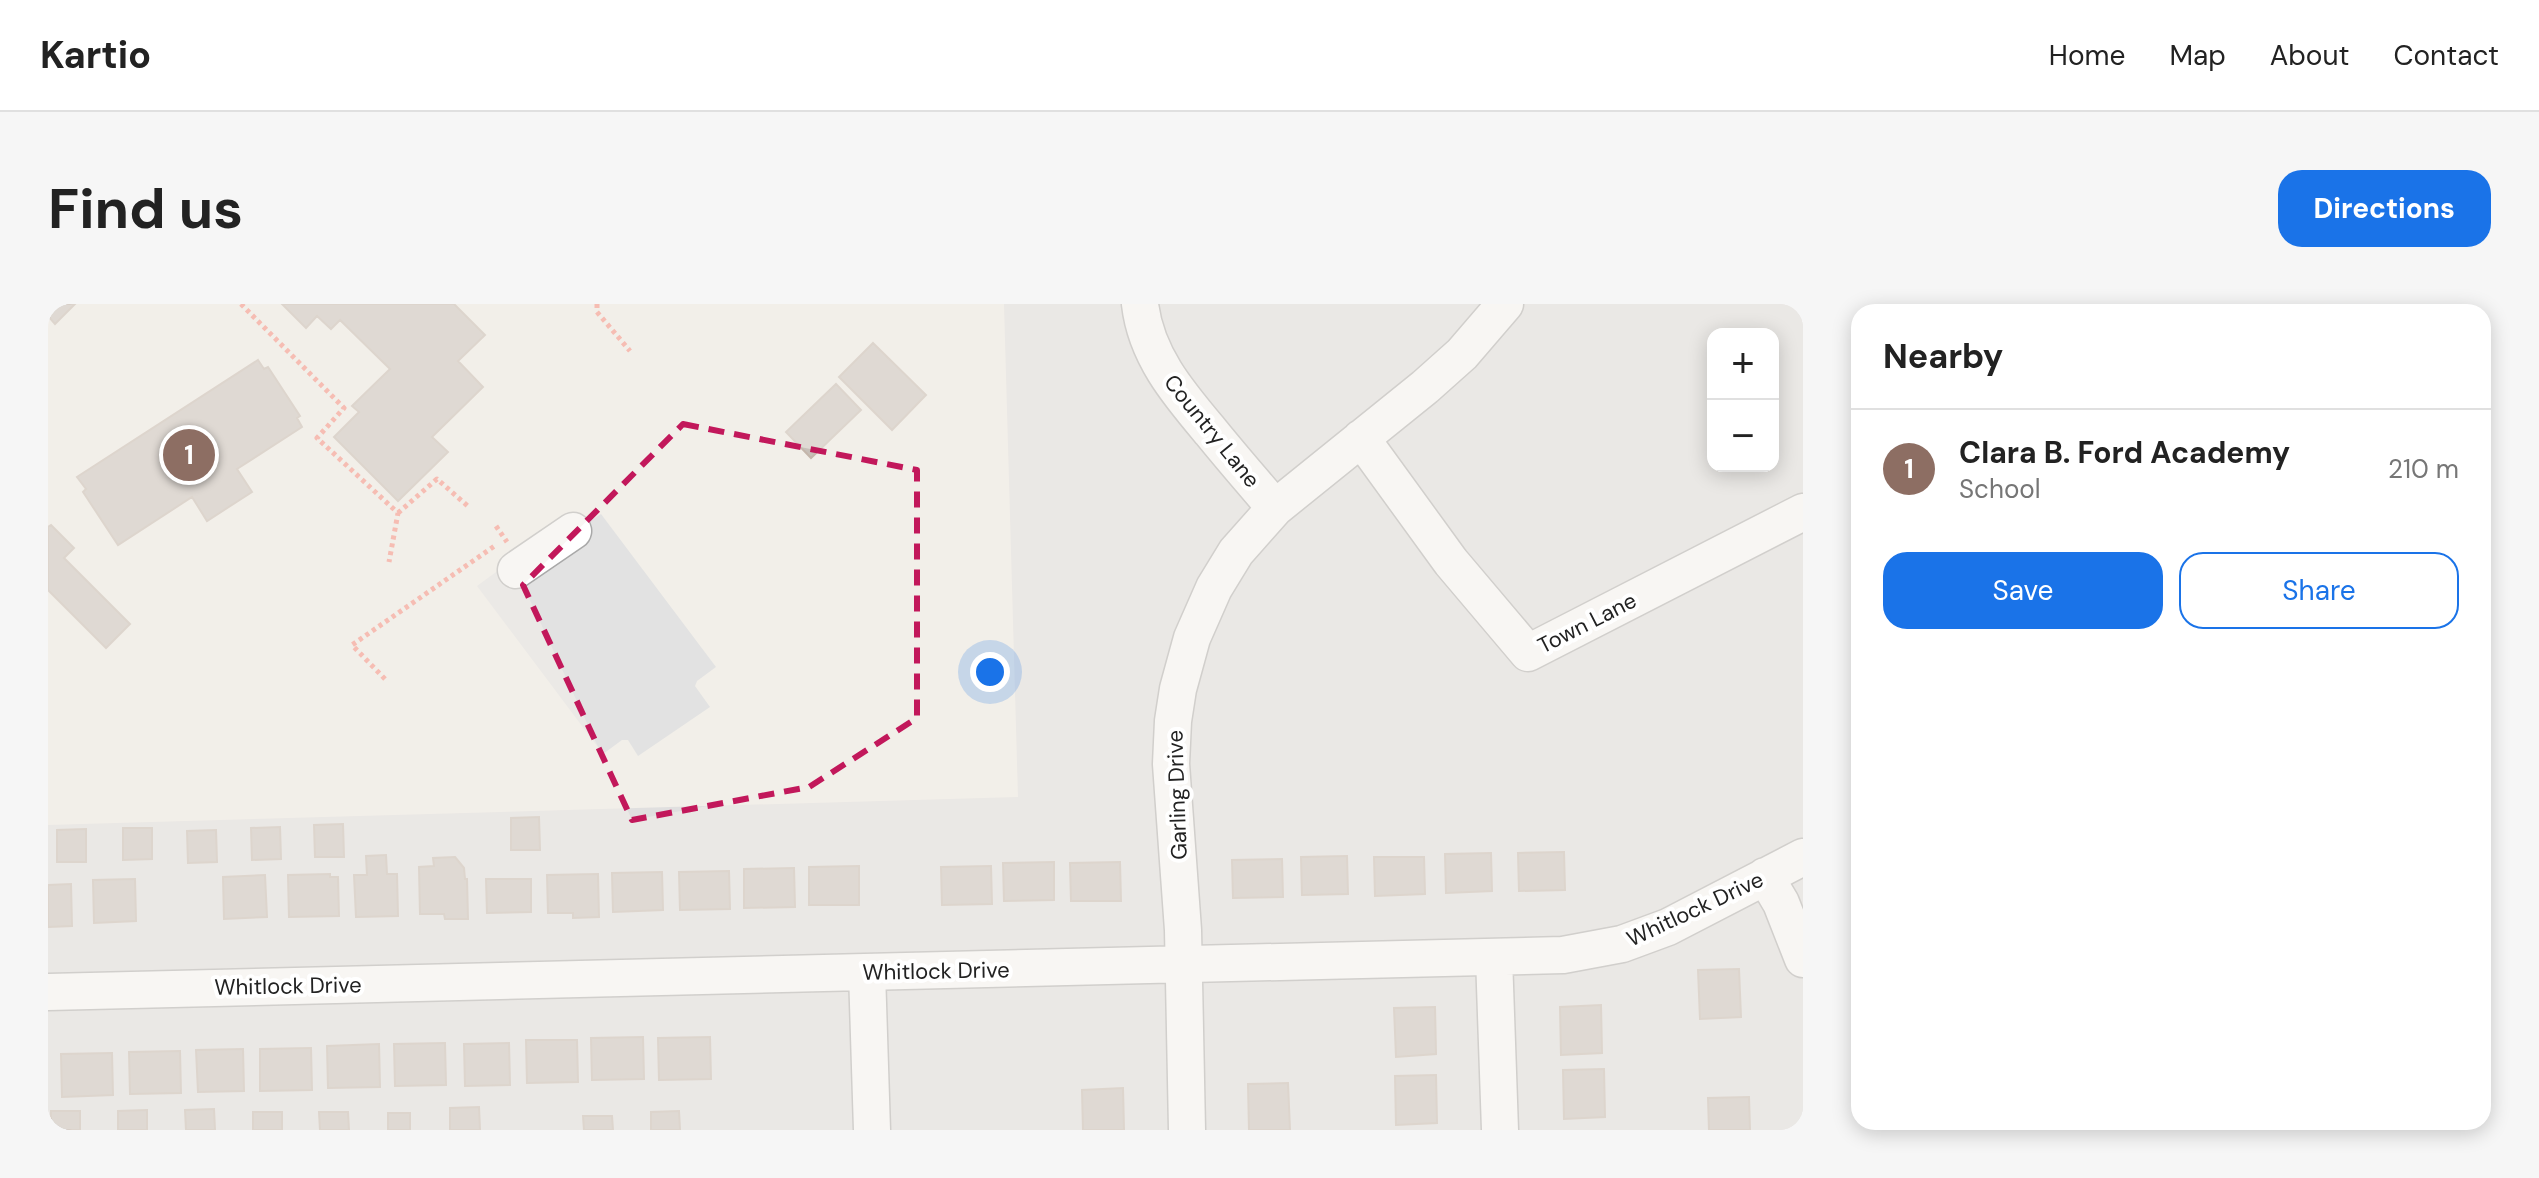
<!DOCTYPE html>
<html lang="en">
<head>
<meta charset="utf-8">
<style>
  body { margin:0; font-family:"DM Sans",sans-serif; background:#f6f6f6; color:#222 }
  .controls { position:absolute; right:24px; top:24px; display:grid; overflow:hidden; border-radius:16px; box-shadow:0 4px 20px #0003 }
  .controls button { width:72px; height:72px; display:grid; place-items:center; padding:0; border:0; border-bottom:2px solid #e0e0e0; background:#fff; color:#222; font:40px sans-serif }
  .you { position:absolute; left:942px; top:368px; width:28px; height:28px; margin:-20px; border:6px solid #fff; border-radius:50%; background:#1a73e8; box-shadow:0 0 0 12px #1a73e833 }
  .badge { display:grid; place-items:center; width:52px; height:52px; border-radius:50%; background:#1a73e8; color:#fff; font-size:26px; font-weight:700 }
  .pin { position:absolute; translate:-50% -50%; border:4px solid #fff; box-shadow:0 2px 8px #0006 }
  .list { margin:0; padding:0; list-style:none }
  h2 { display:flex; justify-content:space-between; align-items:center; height:104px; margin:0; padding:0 32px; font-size:34px }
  h2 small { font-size:26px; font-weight:400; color:#767676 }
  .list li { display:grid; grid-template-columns:52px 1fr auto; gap:24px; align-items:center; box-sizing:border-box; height:120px; padding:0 32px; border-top:2px solid #e0e0e0 }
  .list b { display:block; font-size:30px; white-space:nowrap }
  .list p { margin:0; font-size:26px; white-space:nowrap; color:#767676 }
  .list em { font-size:26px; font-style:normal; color:#767676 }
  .actions { display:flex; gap:16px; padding:24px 32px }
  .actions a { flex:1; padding:18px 0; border:2px solid #1a73e8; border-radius:24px; text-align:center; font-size:28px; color:#1a73e8 }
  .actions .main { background:#1a73e8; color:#fff }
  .map { position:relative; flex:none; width:1755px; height:826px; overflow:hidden; border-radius:24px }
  header { display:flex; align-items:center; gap:48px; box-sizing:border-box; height:112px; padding:0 40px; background:#fff; border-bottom:2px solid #e0e0e0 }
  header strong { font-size:38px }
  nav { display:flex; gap:44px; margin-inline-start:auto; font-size:28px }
  .intro { display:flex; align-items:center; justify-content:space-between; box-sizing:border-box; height:192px; padding:0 48px }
  h1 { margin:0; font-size:56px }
  .button { padding:20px 36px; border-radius:24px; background:#1a73e8; color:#fff; font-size:28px; font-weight:700 }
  main { display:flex; gap:48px; padding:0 48px }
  aside { flex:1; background:#fff; border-radius:24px; box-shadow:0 4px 20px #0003 }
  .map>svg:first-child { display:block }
</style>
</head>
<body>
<header>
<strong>Kartio</strong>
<nav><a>Home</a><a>Map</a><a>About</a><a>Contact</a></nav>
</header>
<div class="intro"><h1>Find us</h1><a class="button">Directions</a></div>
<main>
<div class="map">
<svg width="1755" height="826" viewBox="0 0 1755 826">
  <rect width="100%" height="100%" fill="#f2efe9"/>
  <path fill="#e0dfdf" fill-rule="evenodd" d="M956,0H1755V826H0V521L970,493ZM1665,30H1725V162H1665Z"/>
  <path fill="#e2e2e2" d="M528,209L537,220L553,210L668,363L649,377L647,382L662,403L590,452L580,436H574L555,450L429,282Z"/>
  <path fill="#c7bfb8" stroke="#c4b6ab" stroke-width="2" d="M0,0H27L7,20L0,12Z
    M234,0H406L437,31L410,57L435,83L384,133L400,148L350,197L286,133L311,108L304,102L342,65L292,16L283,25L269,12L258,24Z
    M825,39L878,91L844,126L791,73Z
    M210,56L216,65L220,63L252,112L249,114L254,123L189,165L204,188L159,217L144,193L70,241L35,188L38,185L29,173Z
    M788,80L813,106L763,154L738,128Z
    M3,221L26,244L16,254L82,320L58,344L0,286V223Z
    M491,513L492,546H463V514Z
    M295,520L296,553H267L266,521Z
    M232,523L233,555L204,556L203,524Z
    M75,524H104V555L75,556Z
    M38,525V558H9V526Z
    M168,526L169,558L140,559L139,527Z
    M1516,548L1517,586L1471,587L1470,549Z
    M1443,549L1444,587L1398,589L1397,550Z
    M338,551L339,570H349L350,612L308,613L306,571H319L318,552Z
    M1299,552L1300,590L1254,591L1253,553Z
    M407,553L416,564L417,575H419L420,615H397L396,610H372L371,563L386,562L385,554Z
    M1326,553H1376L1377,590L1327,592Z
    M1234,555L1235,593L1185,594L1184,556Z
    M1006,558V596L956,597L955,559Z
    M1072,558L1073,597H1023L1022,559Z
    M811,562V601H761V563Z
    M943,562L944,600L894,601L893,563Z
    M746,564L747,603L696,604V565Z
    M681,567L682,605L632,606L631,568Z
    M614,568L615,606L565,608L564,569Z
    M282,570V573H290L291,612L241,613L240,571Z
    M550,570L551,613L525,614V609H500L499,571Z
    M217,571L219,613L176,615L175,573Z
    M87,575L88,617L46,619L45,576Z
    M438,575H483V608L439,609Z
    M23,580L24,622L0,623V581Z
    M1691,665L1693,713L1652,715L1650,666Z
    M1553,701L1554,749L1513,751L1512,703Z
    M1387,703L1388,750L1348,753L1346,704Z
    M595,733L596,775L544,776L543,734Z
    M662,733L663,775L611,776L610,734Z
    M478,736H529L530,778L479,779Z
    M397,739L398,781L347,782L346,740Z
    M461,739L462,781L417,782L416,740Z
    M331,740L332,783L280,784L279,742Z
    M263,744L264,786L212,787V745Z
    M195,745L196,787L150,788L148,746Z
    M132,747L133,789L82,790L81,748Z
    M64,749L65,791L14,793L13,750Z
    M1556,765L1557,813L1516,815L1515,766Z
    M1388,771L1389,819L1348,821L1347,772Z
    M1240,779L1242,826H1201L1200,780Z
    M1075,784L1076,826H1035L1034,786Z
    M1701,793L1702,826H1661L1660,794Z
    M431,803L432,826H402V804Z
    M166,805L167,826H138L137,806Z
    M99,806V826H70V807Z
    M3,807H32V826H3Z
    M631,807L632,826H603V808Z
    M205,808H234V826H205Z
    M271,808H300L301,826H272Z
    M340,809H362V826H340Z
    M535,812H564L565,826H536Z"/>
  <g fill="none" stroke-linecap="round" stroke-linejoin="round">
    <g stroke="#a9a9a9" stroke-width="39">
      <path id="minor" d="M1092,0C1098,52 1131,90 1163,128C1184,154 1206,179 1227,204
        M1313,134L1403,258L1480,349L1755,208
        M468,266L525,227
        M1717,572L1733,599L1755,655
        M1446,653L1452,826
        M819,668L824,826
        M0,688L1515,651L1574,640L1620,623L1755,553
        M1139,826L1135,626L1123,460L1125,417L1130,385L1144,334L1166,284L1188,248L1227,204L1377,83L1414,50L1457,0"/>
    </g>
    <path stroke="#fa8072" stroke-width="5" stroke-dasharray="4 4" stroke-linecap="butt" d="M193,0L296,104L269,134L350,209L341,258
      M549,0V8L582,47
      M350,209L389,175L422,204
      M448,222L459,238
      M337,375L304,341L448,241"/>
    <use href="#minor" stroke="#fff" stroke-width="36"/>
  </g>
  <path d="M0 0H1755V826H0ZM635,120L869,166V414L761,483L584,516L475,281Z" fill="#f2efe9" fill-opacity=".55" fill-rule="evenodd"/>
  <path fill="none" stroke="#c2185b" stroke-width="6" stroke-dasharray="16 10" stroke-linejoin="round" d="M635,120L869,166V414L761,483L584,516L475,281Z"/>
  <g text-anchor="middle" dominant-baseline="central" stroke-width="8" stroke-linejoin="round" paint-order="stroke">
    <g font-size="22" fill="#222" stroke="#fff">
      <text transform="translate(1164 127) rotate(51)">Country Lane</text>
      <text transform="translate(1539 319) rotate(-27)">Town Lane</text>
      <text transform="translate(1129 491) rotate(-92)">Garling Drive</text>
      <text transform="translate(1647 605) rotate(-25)">Whitlock Drive</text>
      <text transform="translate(888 667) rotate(-1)">Whitlock Drive</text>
      <text transform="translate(240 682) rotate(-1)">Whitlock Drive</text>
    </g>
  </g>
</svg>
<div class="controls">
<button>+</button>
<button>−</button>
</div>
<div class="you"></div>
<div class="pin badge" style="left:141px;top:151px;background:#8d6e63">1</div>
</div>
<aside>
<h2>Nearby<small></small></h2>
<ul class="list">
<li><span class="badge" style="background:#8d6e63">1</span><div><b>Clara B. Ford Academy</b><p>School</p></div><em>210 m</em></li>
</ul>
<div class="actions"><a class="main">Save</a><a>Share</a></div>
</aside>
</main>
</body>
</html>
